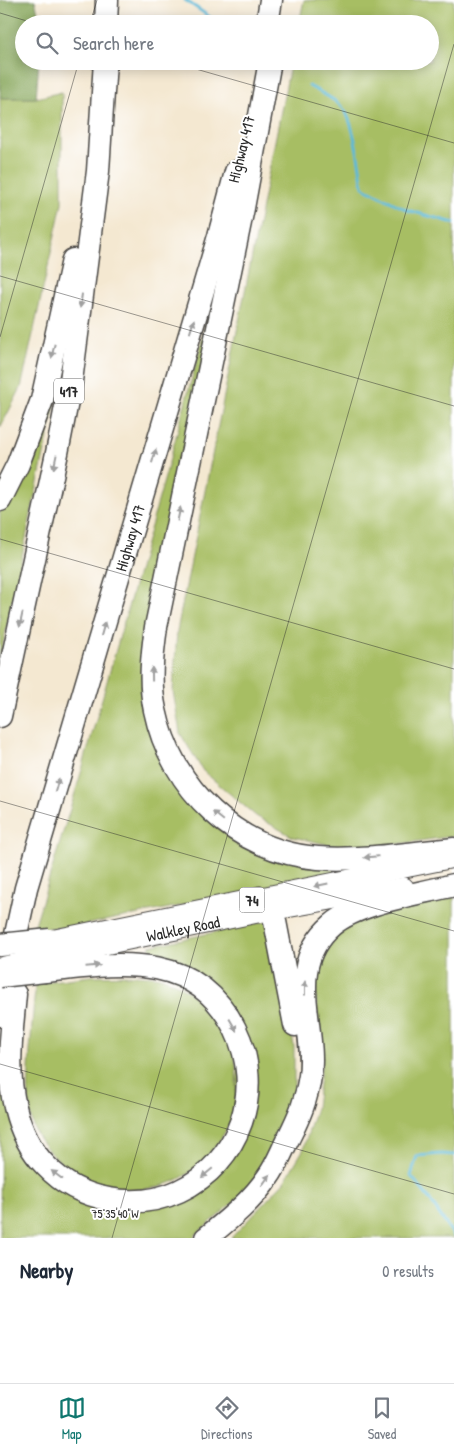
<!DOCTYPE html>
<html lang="en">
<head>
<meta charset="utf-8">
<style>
  body { margin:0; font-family:"Patrick Hand",sans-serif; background:#f6f6f7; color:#1f2937 }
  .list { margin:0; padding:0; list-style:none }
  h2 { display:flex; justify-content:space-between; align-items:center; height:65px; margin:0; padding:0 20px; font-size:21px }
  h2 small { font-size:16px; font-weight:400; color:#747a83 }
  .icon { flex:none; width:28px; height:28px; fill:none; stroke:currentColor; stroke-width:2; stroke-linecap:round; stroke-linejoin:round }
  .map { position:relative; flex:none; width:454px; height:1238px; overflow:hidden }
  .search { position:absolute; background:#fff; box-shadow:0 2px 12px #0003; left:15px; right:15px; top:15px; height:55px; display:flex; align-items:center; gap:12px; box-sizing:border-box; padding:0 18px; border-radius:28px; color:#747a83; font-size:19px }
  .sheet { height:145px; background:#fff }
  nav { display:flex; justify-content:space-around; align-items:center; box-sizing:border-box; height:70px; border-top:1px solid #e0e1e3; background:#fff; font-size:14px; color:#747a83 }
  nav a { display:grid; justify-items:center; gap:2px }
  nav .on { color:#0f766e }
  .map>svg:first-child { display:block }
</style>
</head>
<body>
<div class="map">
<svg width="454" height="1238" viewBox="0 0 454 1238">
  <rect width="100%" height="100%" fill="#fff"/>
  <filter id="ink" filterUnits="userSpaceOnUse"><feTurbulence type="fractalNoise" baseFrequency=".02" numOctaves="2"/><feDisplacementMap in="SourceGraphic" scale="10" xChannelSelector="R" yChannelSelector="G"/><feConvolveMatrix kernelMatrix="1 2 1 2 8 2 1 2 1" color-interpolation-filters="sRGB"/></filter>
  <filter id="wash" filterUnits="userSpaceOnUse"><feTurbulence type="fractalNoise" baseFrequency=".0096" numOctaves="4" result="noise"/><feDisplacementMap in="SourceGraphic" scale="20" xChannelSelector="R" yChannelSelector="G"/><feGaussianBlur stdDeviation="1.12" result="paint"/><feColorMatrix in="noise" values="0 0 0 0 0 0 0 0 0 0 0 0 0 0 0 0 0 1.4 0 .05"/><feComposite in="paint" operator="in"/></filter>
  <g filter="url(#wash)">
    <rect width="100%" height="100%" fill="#f4e8d1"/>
    <path fill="#a7be63" stroke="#697447" d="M304,0H454V836L384,846L340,847L293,837L256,816L203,771L180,733L173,691L177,631L291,61H430V24H299Z
      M62,92V203L21,388L0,428V95L2,98H36Z
      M218,282L162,575L153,733L227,832L362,870L68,928H34L81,773L167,470Z
      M47,397L56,399L0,658V512Z
      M454,897V1238H231L284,1182L303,1150L316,1108L322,1060L316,999L317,978L323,959L335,936L354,923L371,918L409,907Z
      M267,921L285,992L294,1047V1089L290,1115L273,1155L239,1198L192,1238H0L1,1089L36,1164L133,1208L228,1158L243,1036L153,959L150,955V946Z
      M133,975C142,976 152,975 160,977C185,984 203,1004 219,1023C233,1040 238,1060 236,1083C236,1092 237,1104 234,1113C225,1137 207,1161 186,1175C151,1197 101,1194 69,1169C55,1158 38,1142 33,1126C26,1101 29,1075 30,1050C32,1028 33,1005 36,983L91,976Z"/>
    <path fill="#85a559" stroke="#586842" d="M0,0H35L41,24H24V61H39L36,98H1L0,95Z"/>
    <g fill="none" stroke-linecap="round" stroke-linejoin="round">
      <path stroke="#5ab9d8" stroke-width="3" d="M185,0L220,24
        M309,86C319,92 334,98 342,107C354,119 360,169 363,187L407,210L454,223
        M454,1155L441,1154L417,1156L411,1176L428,1197L454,1236"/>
    </g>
  </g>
  <g filter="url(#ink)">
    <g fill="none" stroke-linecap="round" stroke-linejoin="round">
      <g stroke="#494744" stroke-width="21">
        <g id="primary">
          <path d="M50,940L454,858"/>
          <path id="s1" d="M47,957L253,914L404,887"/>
        </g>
      </g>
      <g stroke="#494744" stroke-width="25">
        <g id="motorway">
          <path d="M106,24L107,0"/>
          <path d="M267,24L271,0"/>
          <path d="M270,61L243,208L156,627C152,655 149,683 155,710C171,788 237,852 318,858C363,861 409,853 454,849"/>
          <path d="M0,500L18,464L42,400L73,260"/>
          <path d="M0,716L57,453L71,381L98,171L105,61"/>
          <path d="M260,898L268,903L273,911L295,1025"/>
          <path d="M15,994C12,1031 6,1070 15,1107C20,1128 30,1150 46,1166C79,1201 136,1211 179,1191C240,1163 265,1089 235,1029C195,950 118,963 45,971"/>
          <path id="s2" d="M0,1015L5,985L26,888L219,236L236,172"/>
          <path d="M206,1238C228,1220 252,1201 268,1177C277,1165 282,1150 289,1137C299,1117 307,1099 310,1076C317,1024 283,967 332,925C359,902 419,894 454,885"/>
        </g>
      </g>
      <use href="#primary" stroke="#fff" stroke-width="19"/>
      <use href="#motorway" stroke="#fff" stroke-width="22"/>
      <g stroke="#494744" stroke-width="21" stroke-linecap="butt">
        <path id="primary-bridge" d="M0,967L47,957"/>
      </g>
      <g stroke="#494744" stroke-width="25" stroke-linecap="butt">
        <path id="motorway-bridge" d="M0,945L50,940
          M0,976L45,971"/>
      </g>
      <use href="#primary-bridge" stroke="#fff" stroke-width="19"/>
      <use href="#motorway-bridge" stroke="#fff" stroke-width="22"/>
    </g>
    <defs><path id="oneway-solid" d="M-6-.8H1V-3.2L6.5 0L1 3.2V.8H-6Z" transform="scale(1.25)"/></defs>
    <g fill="#a0a0a0">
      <use href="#oneway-solid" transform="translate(81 301) rotate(98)"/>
      <use href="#oneway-solid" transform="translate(192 326) rotate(-73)"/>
      <use href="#oneway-solid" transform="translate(53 351) rotate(103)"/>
      <use href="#oneway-solid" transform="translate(154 456) rotate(-74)"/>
      <use href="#oneway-solid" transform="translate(55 462) rotate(102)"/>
      <use href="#oneway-solid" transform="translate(179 514) rotate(-78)"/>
      <use href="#oneway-solid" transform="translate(21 620) rotate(102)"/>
      <use href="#oneway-solid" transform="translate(103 629) rotate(-74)"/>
      <use href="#oneway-solid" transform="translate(152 674) rotate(-91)"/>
      <use href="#oneway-solid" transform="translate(57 785) rotate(-74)"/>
      <use href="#oneway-solid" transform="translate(218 816) rotate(-141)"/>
      <use href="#oneway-solid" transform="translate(371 857) rotate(175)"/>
      <use href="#oneway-solid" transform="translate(321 885) rotate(168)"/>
      <use href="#oneway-solid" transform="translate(93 966) rotate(-5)"/>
      <use href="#oneway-solid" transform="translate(305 988) rotate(-90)"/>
      <use href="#oneway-solid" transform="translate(233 1025) rotate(60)"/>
      <use href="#oneway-solid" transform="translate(207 1173) rotate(140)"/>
      <use href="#oneway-solid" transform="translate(57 1175) rotate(-143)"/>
      <use href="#oneway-solid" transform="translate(266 1180) rotate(-54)"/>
    </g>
  </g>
  <path fill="none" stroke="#2b2b2b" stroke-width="1" stroke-opacity="0.45" d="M0,13L37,24M90,24L97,0M168,61L454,143M0,276L454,406M0,337L79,61M0,539L454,669M0,801L454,931M0,1064L454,1194M112,1238L454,44"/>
  <g text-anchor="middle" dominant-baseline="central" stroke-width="4" stroke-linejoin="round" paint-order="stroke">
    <g fill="#fff" stroke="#6b6b6b" stroke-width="1">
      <rect x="54" y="378.5" width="30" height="25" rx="4"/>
      <rect x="239.5" y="887.5" width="25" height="25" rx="4"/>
    </g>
    <g font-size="15" font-weight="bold" fill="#2b2b2b">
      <text x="69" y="391">417</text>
      <text x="252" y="900">74</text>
    </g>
    <g font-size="16" fill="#2b2b2b" stroke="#fff">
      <text transform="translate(241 149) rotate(-76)">Highway 417</text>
      <text stroke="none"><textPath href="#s2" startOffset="495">Highway 417</textPath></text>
      <text stroke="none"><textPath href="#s1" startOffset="139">Walkley Road</textPath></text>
    </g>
  </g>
  <g font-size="12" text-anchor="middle" fill="#2b2b2b" stroke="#fff" stroke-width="4" stroke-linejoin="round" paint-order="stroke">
    <text x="115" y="1218">75°35'40"W</text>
  </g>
</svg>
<div class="search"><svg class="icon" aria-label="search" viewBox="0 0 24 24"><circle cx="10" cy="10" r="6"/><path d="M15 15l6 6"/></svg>Search here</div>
</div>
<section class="sheet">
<h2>Nearby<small>0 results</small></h2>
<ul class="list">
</ul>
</section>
<nav>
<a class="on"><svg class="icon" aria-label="map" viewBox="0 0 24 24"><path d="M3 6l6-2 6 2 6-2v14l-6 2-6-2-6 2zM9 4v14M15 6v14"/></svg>Map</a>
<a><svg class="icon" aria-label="directions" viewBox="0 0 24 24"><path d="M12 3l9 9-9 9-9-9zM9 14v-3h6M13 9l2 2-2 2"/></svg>Directions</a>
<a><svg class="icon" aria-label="saved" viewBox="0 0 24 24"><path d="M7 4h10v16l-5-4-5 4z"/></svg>Saved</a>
</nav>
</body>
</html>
